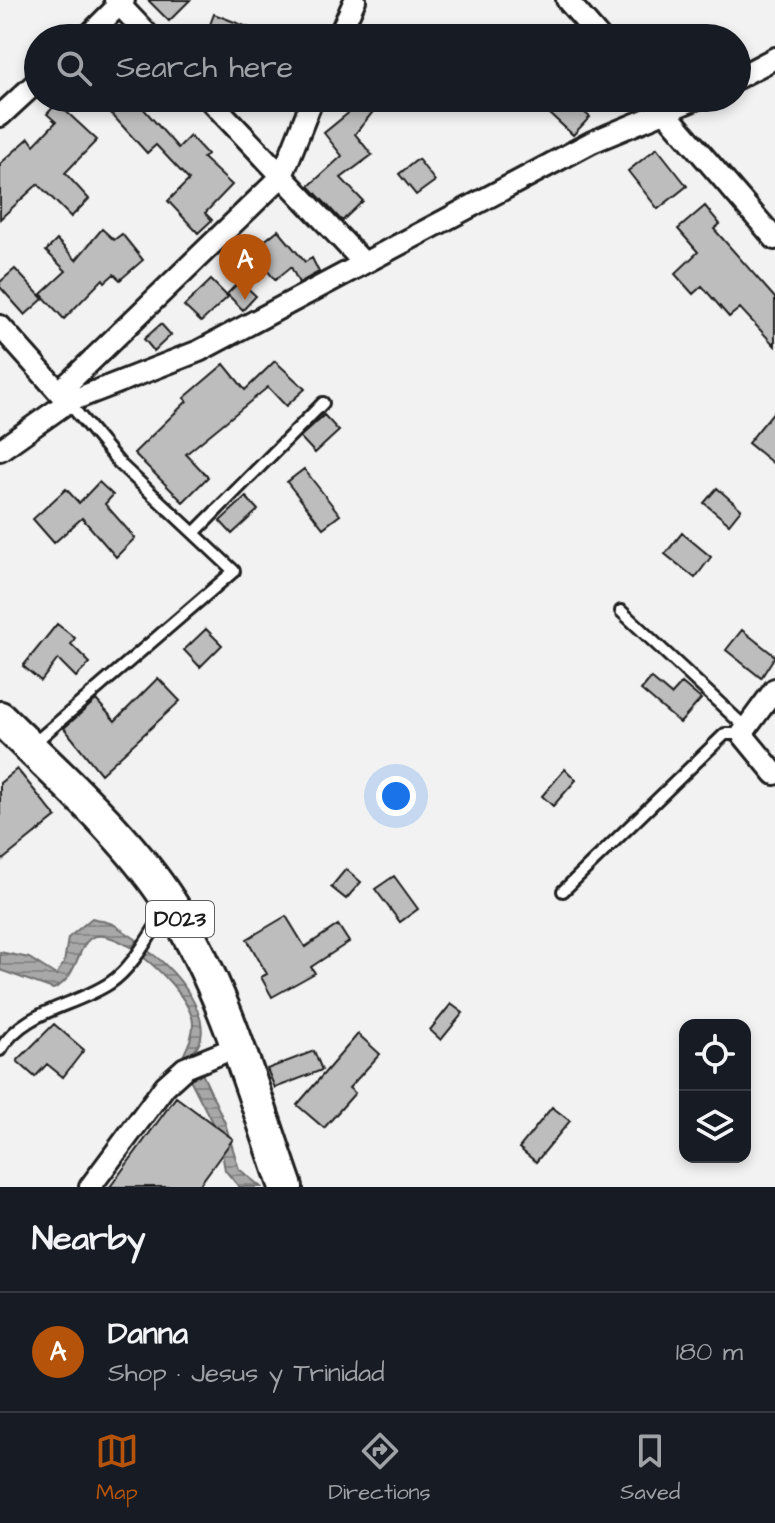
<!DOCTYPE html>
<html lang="en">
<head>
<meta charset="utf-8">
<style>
  body { margin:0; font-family:"Architects Daughter",sans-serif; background:#242831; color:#f1f3f6 }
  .controls { position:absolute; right:24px; bottom:24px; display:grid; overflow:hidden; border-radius:16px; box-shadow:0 4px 12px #0003 }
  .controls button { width:72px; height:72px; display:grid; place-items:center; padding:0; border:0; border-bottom:2px solid #363941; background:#171b24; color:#f1f3f6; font:40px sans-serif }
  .you { position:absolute; left:396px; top:796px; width:28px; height:28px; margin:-20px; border:6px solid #fff; border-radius:50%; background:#1a73e8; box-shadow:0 0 0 12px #1a73e833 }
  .badge { display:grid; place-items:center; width:52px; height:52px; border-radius:50%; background:#b45309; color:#fff; font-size:26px; font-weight:700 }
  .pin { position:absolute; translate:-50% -66px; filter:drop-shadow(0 2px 4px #0008) }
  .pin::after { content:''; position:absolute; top:42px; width:28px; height:24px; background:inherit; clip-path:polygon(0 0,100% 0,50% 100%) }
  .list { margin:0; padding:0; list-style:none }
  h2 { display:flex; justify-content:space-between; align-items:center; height:104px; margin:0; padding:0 32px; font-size:34px }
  h2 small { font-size:26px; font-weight:400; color:#9ea1a6 }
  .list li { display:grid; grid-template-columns:52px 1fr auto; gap:24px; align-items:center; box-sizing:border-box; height:120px; padding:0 32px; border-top:2px solid #363941 }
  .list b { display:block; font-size:30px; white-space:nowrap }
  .list p { margin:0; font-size:26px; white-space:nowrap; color:#9ea1a6 }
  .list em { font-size:26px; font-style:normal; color:#9ea1a6 }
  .icon { flex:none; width:44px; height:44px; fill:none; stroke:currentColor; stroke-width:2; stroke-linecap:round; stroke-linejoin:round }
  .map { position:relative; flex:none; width:775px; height:1187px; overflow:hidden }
  .search { position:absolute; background:#171b24; box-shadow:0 4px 12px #0003; left:24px; right:24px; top:24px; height:88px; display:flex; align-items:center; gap:20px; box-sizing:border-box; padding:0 28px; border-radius:44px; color:#9ea1a6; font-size:30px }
  .sheet { height:224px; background:#171b24 }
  nav { display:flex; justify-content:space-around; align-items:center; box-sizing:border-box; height:112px; border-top:2px solid #363941; background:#171b24; font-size:22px; color:#9ea1a6 }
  nav a { display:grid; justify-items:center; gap:4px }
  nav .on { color:#b45309 }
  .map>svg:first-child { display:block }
</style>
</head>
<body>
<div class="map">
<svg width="775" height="1187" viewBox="0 0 775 1187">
  <defs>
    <pattern id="water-rules" width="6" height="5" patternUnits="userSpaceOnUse" patternTransform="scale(2)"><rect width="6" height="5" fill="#a8a8a8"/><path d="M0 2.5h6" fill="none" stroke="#888"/></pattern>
  </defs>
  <rect width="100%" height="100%" fill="#f2f2f2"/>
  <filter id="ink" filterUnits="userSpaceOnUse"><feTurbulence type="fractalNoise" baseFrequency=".0125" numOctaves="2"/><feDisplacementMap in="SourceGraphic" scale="16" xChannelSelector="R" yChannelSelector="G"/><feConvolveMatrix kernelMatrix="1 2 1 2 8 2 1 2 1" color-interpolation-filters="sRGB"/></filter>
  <g filter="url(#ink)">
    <path fill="url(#water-rules)" stroke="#707070" stroke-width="2" d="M92,918L113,924L137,940L132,948C68,909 91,973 53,989L0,970V952L29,958L56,975L64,963L68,938Z
      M148,951C179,970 231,1038 181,1060C187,1048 196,1032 192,1017C185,995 161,971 143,957Z
      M201,1071L225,1123L239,1169L261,1187H239L225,1170L219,1136L190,1079Z"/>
    <path fill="#bdbdbd" stroke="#1c1c1c" stroke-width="2" d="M148,0H190L169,21Z
      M214,14L273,37V38H205Z
      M97,98H151L142,107L178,148L190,136L207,154L203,158L232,185L205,213L212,220L198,233L168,201L189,180L156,145L147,153Z
      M338,98H384L355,134L372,155L341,178L363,201L342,221L309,186L342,156L324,133L352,110Z
      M540,98H587L579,108L590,117L573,135L548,112Z
      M57,103L97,140L65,173L89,199L71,217L38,184L0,219V164L29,138L34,145L56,122L47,114Z
      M657,148L687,186L658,209L628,171Z
      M418,159L435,181L416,195L399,174Z
      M705,206L720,224L714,229L775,298V346L740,308L729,317L702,286L693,294L675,274L698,252L678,229Z
      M102,229L114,240L122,234L143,260L120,280L114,274L105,282L103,279L64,319L41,294L66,271L46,251L57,240L76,260Z
      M278,230L305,262L312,258L319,272L299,283L291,267L275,280L252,251Z
      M15,269L43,299L25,315L0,287V282Z
      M211,280L228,297L201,322L184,306Z
      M240,281L256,296L243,310L227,294Z
      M161,324L171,335L154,351L144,339Z
      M275,361L305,389L286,406L268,387L186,454L208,477L183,502L134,453L187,401L184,398L224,364L245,390Z
      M775,410V465L748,443Z
      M324,415L339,431L315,453L300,437Z
      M304,469L340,515L323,528L287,482Z
      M99,482L113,495L105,504L135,538L116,557L82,518L54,543L33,519L66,489L79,503Z
      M717,488L741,509L729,524L704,503Z
      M246,497L258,510L232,534L220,521Z
      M682,533L711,557L695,578L665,554Z
      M57,624L75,638L71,644L90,663L76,677L58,659L41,681L23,666Z
      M206,629L222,645L200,667L184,650Z
      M742,630L775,656L761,678L726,650Z
      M158,678L180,701L101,774L64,728L96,700L115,721Z
      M651,678L671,695L682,683L701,699L680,723L641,690Z
      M17,769L56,817L0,862V783Z
      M565,769L576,780L553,806L542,796Z
      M346,869L361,882L346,899L331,887Z
      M394,876L418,909L400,922L375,889Z
      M286,916L305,947L338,925L349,942L311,967L315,973L272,997L261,977L267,974L247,939Z
      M451,1004L463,1013L441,1040L430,1030Z
      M54,1024L84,1050L63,1077L47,1064L35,1077L17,1061Z
      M358,1034L380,1054L349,1088L355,1093L324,1128L297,1105Z
      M314,1051L322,1070L275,1088L267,1069Z
      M176,1097L233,1139L198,1187H110Z
      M552,1107L570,1121L536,1162L519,1148Z"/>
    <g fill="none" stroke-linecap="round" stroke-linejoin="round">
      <g stroke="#1c1c1c" stroke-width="16">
        <path id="lane" d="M194,533L323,403
          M621,611L746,728
          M33,744L234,571L120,464L68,402
          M563,891L725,734H742
          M0,1050C25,1009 72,1008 110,983C134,967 151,932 167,909"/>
      </g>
      <g stroke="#1c1c1c" stroke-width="26">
        <path id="street" d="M115,0L151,38
          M567,0L600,38
          M86,38L124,0
          M338,38L355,0
          M737,78L775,58
          M208,98L364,263
          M653,98L775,239
          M0,116L38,81
          M0,326L67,401
          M59,392L282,176L313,98
          M0,450L68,402L199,351L592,142L698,98
          M775,689L742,734L775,774
          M90,1187L165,1086L185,1068L239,1046"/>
      </g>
      <g stroke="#1c1c1c" stroke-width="38">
        <path id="primary" d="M0,718C59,777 127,835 172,906C226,993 252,1091 286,1187"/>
      </g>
      <use href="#lane" stroke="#fff" stroke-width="10"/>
      <use href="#street" stroke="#fff" stroke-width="20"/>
      <use href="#primary" stroke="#fff" stroke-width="32"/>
    </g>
  </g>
  <g text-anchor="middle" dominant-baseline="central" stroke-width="8" stroke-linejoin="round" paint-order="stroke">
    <rect fill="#fff" stroke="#606060" stroke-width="2" x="146" y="901" width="68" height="36" rx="6"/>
    <g font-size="22" font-weight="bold" fill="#1c1c1c">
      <text x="180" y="919">D023</text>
    </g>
  </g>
</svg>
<div class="controls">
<button><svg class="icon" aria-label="locate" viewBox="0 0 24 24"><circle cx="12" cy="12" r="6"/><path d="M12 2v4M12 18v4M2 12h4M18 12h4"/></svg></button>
<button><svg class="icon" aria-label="layers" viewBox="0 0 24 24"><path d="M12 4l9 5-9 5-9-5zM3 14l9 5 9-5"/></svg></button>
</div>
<div class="you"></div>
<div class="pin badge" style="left:245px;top:300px">A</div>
<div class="search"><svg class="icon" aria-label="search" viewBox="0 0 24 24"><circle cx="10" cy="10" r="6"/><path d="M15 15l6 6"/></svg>Search here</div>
</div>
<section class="sheet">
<h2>Nearby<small></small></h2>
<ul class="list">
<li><span class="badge">A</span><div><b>Danna</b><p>Shop · Jesus y Trinidad</p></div><em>180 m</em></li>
</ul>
</section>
<nav>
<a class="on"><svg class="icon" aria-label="map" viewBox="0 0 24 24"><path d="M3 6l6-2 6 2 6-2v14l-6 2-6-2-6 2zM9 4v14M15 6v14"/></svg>Map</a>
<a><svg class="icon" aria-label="directions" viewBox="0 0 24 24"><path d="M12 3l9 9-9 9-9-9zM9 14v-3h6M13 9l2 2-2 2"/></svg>Directions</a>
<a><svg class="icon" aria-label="saved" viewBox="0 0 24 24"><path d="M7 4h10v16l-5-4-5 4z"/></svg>Saved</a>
</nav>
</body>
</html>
